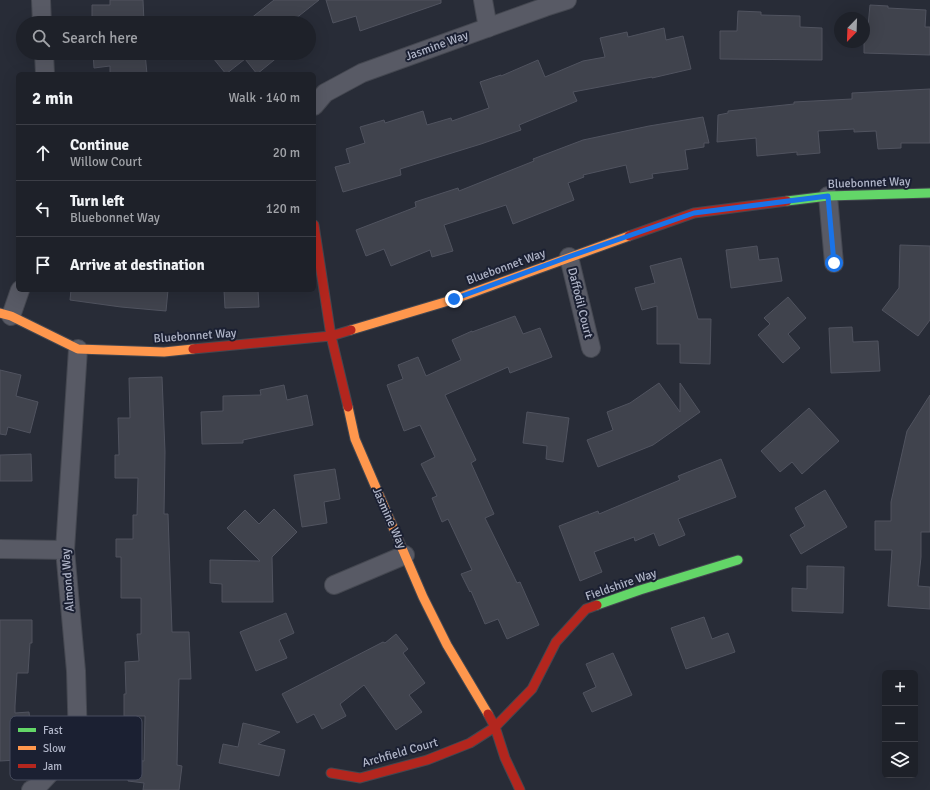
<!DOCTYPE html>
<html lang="en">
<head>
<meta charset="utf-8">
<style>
  body { margin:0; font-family:Signika,sans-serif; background:#262931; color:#f1f3f6 }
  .controls { position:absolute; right:12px; bottom:12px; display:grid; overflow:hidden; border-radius:6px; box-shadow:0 4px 16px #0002 }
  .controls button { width:36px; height:36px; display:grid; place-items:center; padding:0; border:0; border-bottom:1px solid #3c3e46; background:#1e2129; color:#f1f3f6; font:20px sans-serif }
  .compass { position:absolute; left:834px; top:12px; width:36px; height:36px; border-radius:50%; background:#1e2129; box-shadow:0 4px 16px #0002; rotate:203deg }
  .stop { position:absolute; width:12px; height:12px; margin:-9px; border:3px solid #1a73e8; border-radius:50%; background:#fff }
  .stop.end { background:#1a73e8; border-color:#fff; box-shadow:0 1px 4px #0008 }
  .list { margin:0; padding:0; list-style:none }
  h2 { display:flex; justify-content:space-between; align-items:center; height:52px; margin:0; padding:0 16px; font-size:17px }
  h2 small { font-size:13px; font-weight:400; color:#a1a3a8 }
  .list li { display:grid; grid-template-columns:26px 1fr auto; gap:12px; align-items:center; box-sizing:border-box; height:56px; padding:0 16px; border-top:1px solid #3c3e46 }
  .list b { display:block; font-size:15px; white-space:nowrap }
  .list p { margin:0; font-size:13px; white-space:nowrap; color:#a1a3a8 }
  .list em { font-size:13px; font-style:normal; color:#a1a3a8 }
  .icon { flex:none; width:22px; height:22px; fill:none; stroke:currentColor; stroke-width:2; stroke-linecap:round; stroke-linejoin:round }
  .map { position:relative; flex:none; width:930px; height:790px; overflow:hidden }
  .search { position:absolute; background:#1e2129; box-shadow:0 4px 16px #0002; left:16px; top:16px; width:300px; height:44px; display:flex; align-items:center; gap:10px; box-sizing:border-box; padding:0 14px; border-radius:22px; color:#a1a3a8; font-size:15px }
  .panel { position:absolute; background:#1e2129; box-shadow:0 4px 16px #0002; left:16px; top:72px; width:300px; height:220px; border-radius:6px }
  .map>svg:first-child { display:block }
</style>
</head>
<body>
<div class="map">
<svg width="930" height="790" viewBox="0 0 930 790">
  <rect width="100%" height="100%" fill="#282c37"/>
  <path fill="#40434d" stroke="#50535f" d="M110,0H143L144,22L92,23V5H110Z
    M274,0H319L290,23H243L249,18L250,19Z
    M326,0H441V3L360,31L356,16L333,23Z
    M870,5L888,6V8L926,10L925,27H930V55L864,53V26H868Z
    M738,11L761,12V15L800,16V27L822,28V60L720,59V31H737Z
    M664,28L666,40L683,36L691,69L652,78V77L573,92L577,101L519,125L521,130L481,144L400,169L401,175L343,192L335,167L350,163L346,149L365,143L360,127L384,120L385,123L423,111L427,125L451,118L452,121L489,108L480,82L501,75V76L538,60L545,77L583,61L605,57L600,38L627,32L628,37Z
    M93,53H145L147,74H110V66L94,68Z
    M209,53H277L279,56L257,74L245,59L226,74Z
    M930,89V143H901V148L878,149L876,131L854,132V129L818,131L820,153L797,155V152L757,156L756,138L717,142L718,115L728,113V111L794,104V102L852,99V93Z
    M703,117L709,143H704V147L685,150L688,169L652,174L653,178L630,183L626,165L583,175L584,177L568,183L574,200L513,224L506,205L444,225L453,251L432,257L430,250L391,266L384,249L366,256L356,230L416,207L415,202L458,188L459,191L534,161L533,159L583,140L649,126Z
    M900,245L930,246V320L918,336L882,310L899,288Z
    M757,246L759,260L778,258L782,281L731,288L726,250Z
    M681,258L698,319H711L710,364L680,363V344H657V306L642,310L635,288L655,283L650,266Z
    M71,290H168L166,311L121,307L70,300Z
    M224,290H258L259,307L225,308Z
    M788,297L806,318L788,334L800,348L783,363L758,335L770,324L764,318Z
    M515,316L523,334L540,328L552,357L510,373L508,367L445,395L476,460L471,463L494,514L485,518L517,583L520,582L539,625L507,639L498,619L485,624L471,591L470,592L461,574L472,570L448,519L442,522L432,498L437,496L421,464L435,457L420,425L404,431L387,385L403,379L398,365L418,357L426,376L461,360L452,340L472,331V332Z
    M852,327L853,342L878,341L880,371L831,373L829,328Z
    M0,370L21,375L16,396L38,402L30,433L8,427L6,435L0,434Z
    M162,377L165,452L164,514H168L172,632H189L191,679H179L177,765L182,766L179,790H143L144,783L128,781L130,760L144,761L145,716H124V694H126L125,662L139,661L137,634H141V598H121V557H116V539H133V515H137L138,478H115V455H119L118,418H130L129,378Z
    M659,383L680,412V383L700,412L653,445L598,467L587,440L613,430L607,412L630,403Z
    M284,385L287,400L307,395L313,425L243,440V443L202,444L201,412L223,411V396L261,395L260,390Z
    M930,395V532H921V557L918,586L930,587V609L888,606L892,550H875V521H891V502L907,431Z
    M809,408L839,441L802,474L792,462L780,472L761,451Z
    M527,412L569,418L563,462L546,459L547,446L523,443Z
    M31,454L32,481H0V455Z
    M721,459L736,497L678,519L685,535L659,546L654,533L635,541L634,537L594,552L602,572L580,581L559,526L598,511L599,514L680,480L678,476Z
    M335,469L340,499L324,502L327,523L302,527L294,475Z
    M825,490L847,527L801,554L790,535L805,526L795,508Z
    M274,509L297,532L272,557L273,602H222V584L210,583V560L260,561L227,528L245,510L259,524Z
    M807,566L844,567L843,613L792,611V588L807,589Z
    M286,613L294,633L279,640L287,658L256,671L240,632Z
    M704,617L712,639L728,633L735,652L686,669L671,628Z
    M0,620H32V643H30L28,673H17L15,706V713L29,712L31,731L16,732L18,760L0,761Z
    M396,634L408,649L403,653L425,683L409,695L422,712L396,730L364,685L340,704L346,716L322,729L314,714L297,723L282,694L383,642L385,643Z
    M613,653L632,695L592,712L583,693L596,687L586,664Z
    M243,723L280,732L258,744L285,750L279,776L219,763L223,744L238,747Z"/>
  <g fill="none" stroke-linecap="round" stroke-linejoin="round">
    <g stroke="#444750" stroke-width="20">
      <path id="street" d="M41,0L42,23
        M483,0L488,28
        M44,53L45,74
        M314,106L325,93L362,73L545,7L567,0
        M828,196L834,263
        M569,257L591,348
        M11,316L20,290
        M0,549L65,550
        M334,585L405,555
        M31,790L37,787L78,743L76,671L65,550L78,349"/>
    </g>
    <g stroke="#444750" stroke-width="11">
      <path id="fast" d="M787,201L828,196L930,193
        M597,605L640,590L738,560"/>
    </g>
    <g stroke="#444750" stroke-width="11">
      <path id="slow" d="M0,313L11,316L78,349L164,352L193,349
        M351,330L455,299L629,236
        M348,407L355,439L423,597L447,645L488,714"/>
    </g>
    <g stroke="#444750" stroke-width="11">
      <path id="jam" d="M314,225L331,336L348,407
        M629,236L694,213L787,201
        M193,349L331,336L351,330
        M488,714L495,727L505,758L520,790
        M331,773L360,778L427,760L470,743L495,727L532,689L556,642L586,609L597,605"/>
    </g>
    <use href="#street" stroke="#585a65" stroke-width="18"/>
    <use href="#fast" stroke="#63d668" stroke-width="9"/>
    <use href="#slow" stroke="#ff974d" stroke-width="9"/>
    <use href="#jam" stroke="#b3261e" stroke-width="9"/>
  </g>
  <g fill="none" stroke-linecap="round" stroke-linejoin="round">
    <path stroke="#1a73e8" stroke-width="5" d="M454,299L568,257L694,213L828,196L834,263"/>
  </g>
  <g text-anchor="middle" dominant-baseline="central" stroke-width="4" stroke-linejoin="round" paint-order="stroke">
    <g font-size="12" fill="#b1b6c9" stroke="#1b2032">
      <text transform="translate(437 46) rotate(-20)">Jasmine Way</text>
      <text transform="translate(869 183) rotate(-2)">Bluebonnet Way</text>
      <text transform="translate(506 267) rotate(-20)">Bluebonnet Way</text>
      <text transform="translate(580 303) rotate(76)">Daffodil Court</text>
      <text transform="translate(195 336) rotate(-4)">Bluebonnet Way</text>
      <text transform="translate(389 518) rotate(66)">Jasmine Way</text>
      <text transform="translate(68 580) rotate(-94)">Almond Way</text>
      <text transform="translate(621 585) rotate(-19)">Fieldshire Way</text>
      <text transform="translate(400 753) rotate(-16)">Archfield Court</text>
    </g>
  </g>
  <rect x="10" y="716" width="132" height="64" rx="6" fill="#1b2032" stroke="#484d5f" stroke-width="1"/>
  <rect x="18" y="728" width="18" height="4" fill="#63d668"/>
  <rect x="18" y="746" width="18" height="4" fill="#ff974d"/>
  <rect x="18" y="764" width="18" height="4" fill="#b3261e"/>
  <g font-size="11" fill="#b1b6c9">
    <text x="43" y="734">Fast</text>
    <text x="43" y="752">Slow</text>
    <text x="43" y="770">Jam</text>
  </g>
</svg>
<div class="controls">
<button>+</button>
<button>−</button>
<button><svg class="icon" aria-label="layers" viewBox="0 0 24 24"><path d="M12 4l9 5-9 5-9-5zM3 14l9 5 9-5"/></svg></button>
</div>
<svg class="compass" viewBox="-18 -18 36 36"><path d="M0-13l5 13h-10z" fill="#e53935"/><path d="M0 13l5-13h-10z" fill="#a1a3a8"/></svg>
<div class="stop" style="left:834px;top:263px"></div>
<div class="stop end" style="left:454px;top:299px"></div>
<div class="search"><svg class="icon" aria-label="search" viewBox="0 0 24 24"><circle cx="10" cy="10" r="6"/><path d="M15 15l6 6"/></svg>Search here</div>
<section class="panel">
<h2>2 min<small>Walk · 140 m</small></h2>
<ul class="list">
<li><svg class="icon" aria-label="ahead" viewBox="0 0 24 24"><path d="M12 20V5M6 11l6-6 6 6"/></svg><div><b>Continue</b><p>Willow Court</p></div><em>20 m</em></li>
<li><svg class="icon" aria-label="left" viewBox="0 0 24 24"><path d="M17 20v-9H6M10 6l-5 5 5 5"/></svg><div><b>Turn left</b><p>Bluebonnet Way</p></div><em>120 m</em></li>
<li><svg class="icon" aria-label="arrive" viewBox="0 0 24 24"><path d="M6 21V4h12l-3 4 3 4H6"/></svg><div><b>Arrive at destination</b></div></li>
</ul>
</section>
</div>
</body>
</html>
